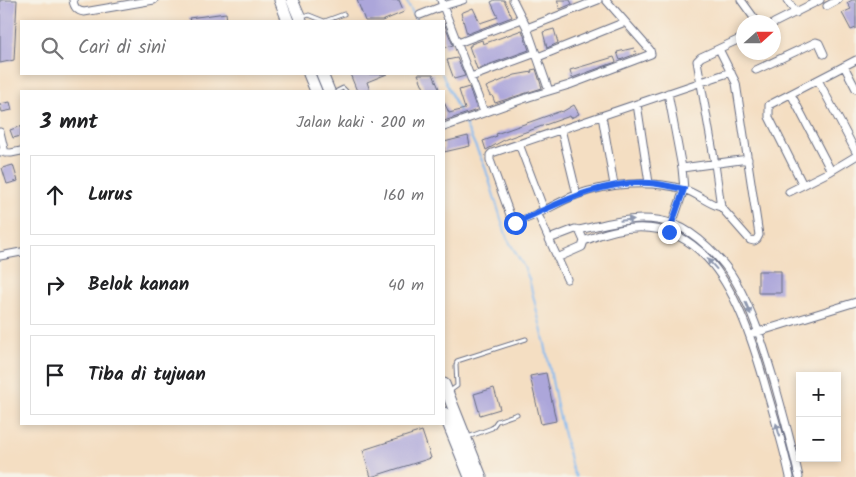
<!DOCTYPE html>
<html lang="id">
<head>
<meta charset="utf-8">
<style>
  body { margin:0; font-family:Kalam,sans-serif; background:#f6f6f6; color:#202124 }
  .controls { position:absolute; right:15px; bottom:15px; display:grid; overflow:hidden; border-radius:0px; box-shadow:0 2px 8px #0003 }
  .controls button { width:45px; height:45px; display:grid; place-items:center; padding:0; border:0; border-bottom:1px solid #e0e0e0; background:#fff; color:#202124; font:25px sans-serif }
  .compass { position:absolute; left:736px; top:15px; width:45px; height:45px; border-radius:50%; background:#fff; box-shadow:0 2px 8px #0003; rotate:69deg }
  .stop { position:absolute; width:15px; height:15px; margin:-11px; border:4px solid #2563eb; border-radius:50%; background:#fff }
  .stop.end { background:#2563eb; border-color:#fff; box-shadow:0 1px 5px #0008 }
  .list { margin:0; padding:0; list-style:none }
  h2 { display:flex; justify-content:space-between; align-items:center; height:65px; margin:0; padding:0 20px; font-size:21px }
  h2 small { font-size:16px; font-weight:400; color:#757577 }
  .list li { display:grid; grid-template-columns:32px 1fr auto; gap:15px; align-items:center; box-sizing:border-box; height:80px; margin:0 10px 10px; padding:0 10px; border:1px solid #e0e0e0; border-radius:0px }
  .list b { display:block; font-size:19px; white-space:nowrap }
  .list em { font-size:16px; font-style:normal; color:#757577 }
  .icon { flex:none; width:28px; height:28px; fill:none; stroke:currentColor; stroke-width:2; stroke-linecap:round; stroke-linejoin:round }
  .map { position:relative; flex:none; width:856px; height:477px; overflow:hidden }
  .search { position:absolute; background:#fff; box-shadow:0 2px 8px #0003; left:20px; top:20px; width:425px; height:55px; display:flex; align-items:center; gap:12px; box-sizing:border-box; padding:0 18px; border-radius:0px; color:#757577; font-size:19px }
  .panel { position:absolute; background:#fff; box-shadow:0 2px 8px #0003; left:20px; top:90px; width:425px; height:335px; border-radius:0px }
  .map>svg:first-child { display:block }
</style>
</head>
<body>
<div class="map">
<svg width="856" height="477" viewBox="0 0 856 477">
  <rect width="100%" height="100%" fill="#f7f3e8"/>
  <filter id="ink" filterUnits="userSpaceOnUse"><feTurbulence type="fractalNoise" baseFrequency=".02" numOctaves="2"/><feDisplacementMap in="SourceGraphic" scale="10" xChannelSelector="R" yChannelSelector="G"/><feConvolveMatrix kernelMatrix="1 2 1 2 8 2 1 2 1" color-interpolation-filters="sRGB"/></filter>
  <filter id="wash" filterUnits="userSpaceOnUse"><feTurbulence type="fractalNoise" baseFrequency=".0096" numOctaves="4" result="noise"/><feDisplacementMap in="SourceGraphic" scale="20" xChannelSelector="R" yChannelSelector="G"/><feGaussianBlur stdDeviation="1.12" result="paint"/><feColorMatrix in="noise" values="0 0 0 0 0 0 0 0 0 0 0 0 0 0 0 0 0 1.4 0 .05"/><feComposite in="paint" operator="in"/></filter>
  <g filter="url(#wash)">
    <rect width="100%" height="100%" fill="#f4dec2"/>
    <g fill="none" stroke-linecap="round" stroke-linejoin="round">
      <path stroke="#80b9f1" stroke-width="2" d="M406,0L417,21
        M442,74L485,167L507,238L524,267L529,279L545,344L557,406L572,468L576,477"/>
    </g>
    <g id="blocks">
      <path fill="#aca6da" d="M0,0H17L14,60L0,63Z
        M357,0H399L404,12L382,21H365Z
        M495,0H504L512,17L467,34L461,13L473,8L480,23L498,17L491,2Z
        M557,0H570L572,4L560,9Z
        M852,0H856V28L851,30L842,13L851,9L847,3Z
        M226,13L227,21H190L189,18Z
        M444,23L453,45L444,48Z
        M554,29L558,43L547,48L543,32Z
        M522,30L529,50L477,69L469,46H471V44L482,40L483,44Z
        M634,48L636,54L620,60L617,52Z
        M614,57L616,62L572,78L570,70Z
        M457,58L465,76L454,79L447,60Z
        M536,69L542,88L495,103L492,95L490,96L486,87L515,75L532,72L531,70Z
        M350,74H387L367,82L370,91H357Z
        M418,74H433L440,91H425Z
        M469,87L477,110L444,121V102L449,113L465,109L459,90Z
        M10,102L12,110L2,112L0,104Z
        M574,105L579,114L571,118L570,116L506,139L486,150L483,141L497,136L496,134L561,111L562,112Z
        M21,126V136L13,138L10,130Z
        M468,136L470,146L444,152V142Z
        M13,165L18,181L7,184L2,168Z
        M758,271H781V293H758Z
        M546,373L556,421L541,424L530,376Z
        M494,388L500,409L480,415L474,394Z
        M422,431L431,458L371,477L363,450Z"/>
    </g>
  </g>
  <g filter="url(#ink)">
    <use href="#blocks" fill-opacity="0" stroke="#676c81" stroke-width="1"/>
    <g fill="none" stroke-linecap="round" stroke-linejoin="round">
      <g stroke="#676c81" stroke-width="5">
        <path id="service" d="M303,17L309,15L324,21
          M325,21L344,14
          M337,91L343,88L346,91
          M450,391L457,386L456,365L457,361L526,339
          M468,437L492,428L497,421L517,414"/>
      </g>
      <g stroke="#676c81" stroke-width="9">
        <path id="minor" d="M73,0C74,8 77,11 84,12L154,0
          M463,0L443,6L484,112
          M513,0L527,28L549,91
          M741,0L757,22
          M787,0L796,13
          M827,6L838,0
          M420,15L443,6L441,0
          M774,23L820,0
          M527,28L598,0
          M458,43L522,19
          M719,49L736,83L759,235L757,239L754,241L750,240L721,207C708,204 697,193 683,189C649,180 610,183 576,195C555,203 535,218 513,223L490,160V155L492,153L731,72
          M538,57L625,22
          M844,66L856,89
          M756,70L816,42L819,43L824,54
          M471,77L536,53
          M818,80L856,152
          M668,93L682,168L684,189L671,227
          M791,94L831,171
          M637,104L649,183
          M602,116L614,185
          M444,127L529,97L569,85L651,54L650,50L606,0
          M561,129L577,195
          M0,132L5,153
          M519,144L544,210
          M0,152L11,153L21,151
          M682,168L748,159
          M803,185L769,117V105L856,60
          M789,192L831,171L856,156
          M721,207L715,164L697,61L701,57L744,37
          M540,219L567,279
          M579,230C609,223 642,213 673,224C696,232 724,260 736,282C754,313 764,348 774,381C783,413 792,445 799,477
          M549,239L575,229L579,230L584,241L582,247L557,258
          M584,241C699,191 738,291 764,381C773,413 783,444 790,477
          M0,256L21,252
          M755,333L856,302"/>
      </g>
      <g stroke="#676c81" stroke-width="13">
        <path id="trunk" d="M280,0L288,21
          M292,0L301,21
          M309,74L316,91
          M322,74L329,91
          M444,384L481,477
          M444,413L470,477"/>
      </g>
      <use href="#service" stroke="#fff" stroke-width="3"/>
      <use href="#minor" stroke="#fff" stroke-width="7"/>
      <use href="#trunk" stroke="#fff" stroke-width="11"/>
    </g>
    <defs><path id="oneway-solid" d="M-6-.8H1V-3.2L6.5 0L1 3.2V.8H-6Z" transform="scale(1.25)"/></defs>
    <g fill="#8d97ae">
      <use href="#oneway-solid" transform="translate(627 220) rotate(-5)"/>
      <use href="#oneway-solid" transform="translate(712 264) rotate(-132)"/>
      <use href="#oneway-solid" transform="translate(748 308) rotate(67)"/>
      <use href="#oneway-solid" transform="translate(778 430) rotate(-106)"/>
    </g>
  </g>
  <g fill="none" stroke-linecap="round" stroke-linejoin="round" filter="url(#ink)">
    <path stroke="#2563eb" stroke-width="6" d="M515,223C557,204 602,180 650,183C661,184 673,187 684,189L669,232"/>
  </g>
</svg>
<div class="controls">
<button>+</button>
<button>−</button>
</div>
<svg class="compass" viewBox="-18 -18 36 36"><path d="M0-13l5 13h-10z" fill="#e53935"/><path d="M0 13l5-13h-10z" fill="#757577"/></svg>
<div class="stop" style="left:515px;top:223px"></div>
<div class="stop end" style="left:669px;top:232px"></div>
<div class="search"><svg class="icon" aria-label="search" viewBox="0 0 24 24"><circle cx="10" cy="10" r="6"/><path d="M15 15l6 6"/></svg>Cari di sini</div>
<section class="panel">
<h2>3 mnt<small>Jalan kaki · 200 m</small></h2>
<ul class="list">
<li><svg class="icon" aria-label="ahead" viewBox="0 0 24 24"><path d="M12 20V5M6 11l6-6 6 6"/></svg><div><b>Lurus</b></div><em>160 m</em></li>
<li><svg class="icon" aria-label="right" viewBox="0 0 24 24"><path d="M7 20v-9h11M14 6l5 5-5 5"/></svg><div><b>Belok kanan</b></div><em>40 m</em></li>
<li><svg class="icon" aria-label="arrive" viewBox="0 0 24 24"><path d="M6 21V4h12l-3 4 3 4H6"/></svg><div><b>Tiba di tujuan</b></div></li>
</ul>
</section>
</div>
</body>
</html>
